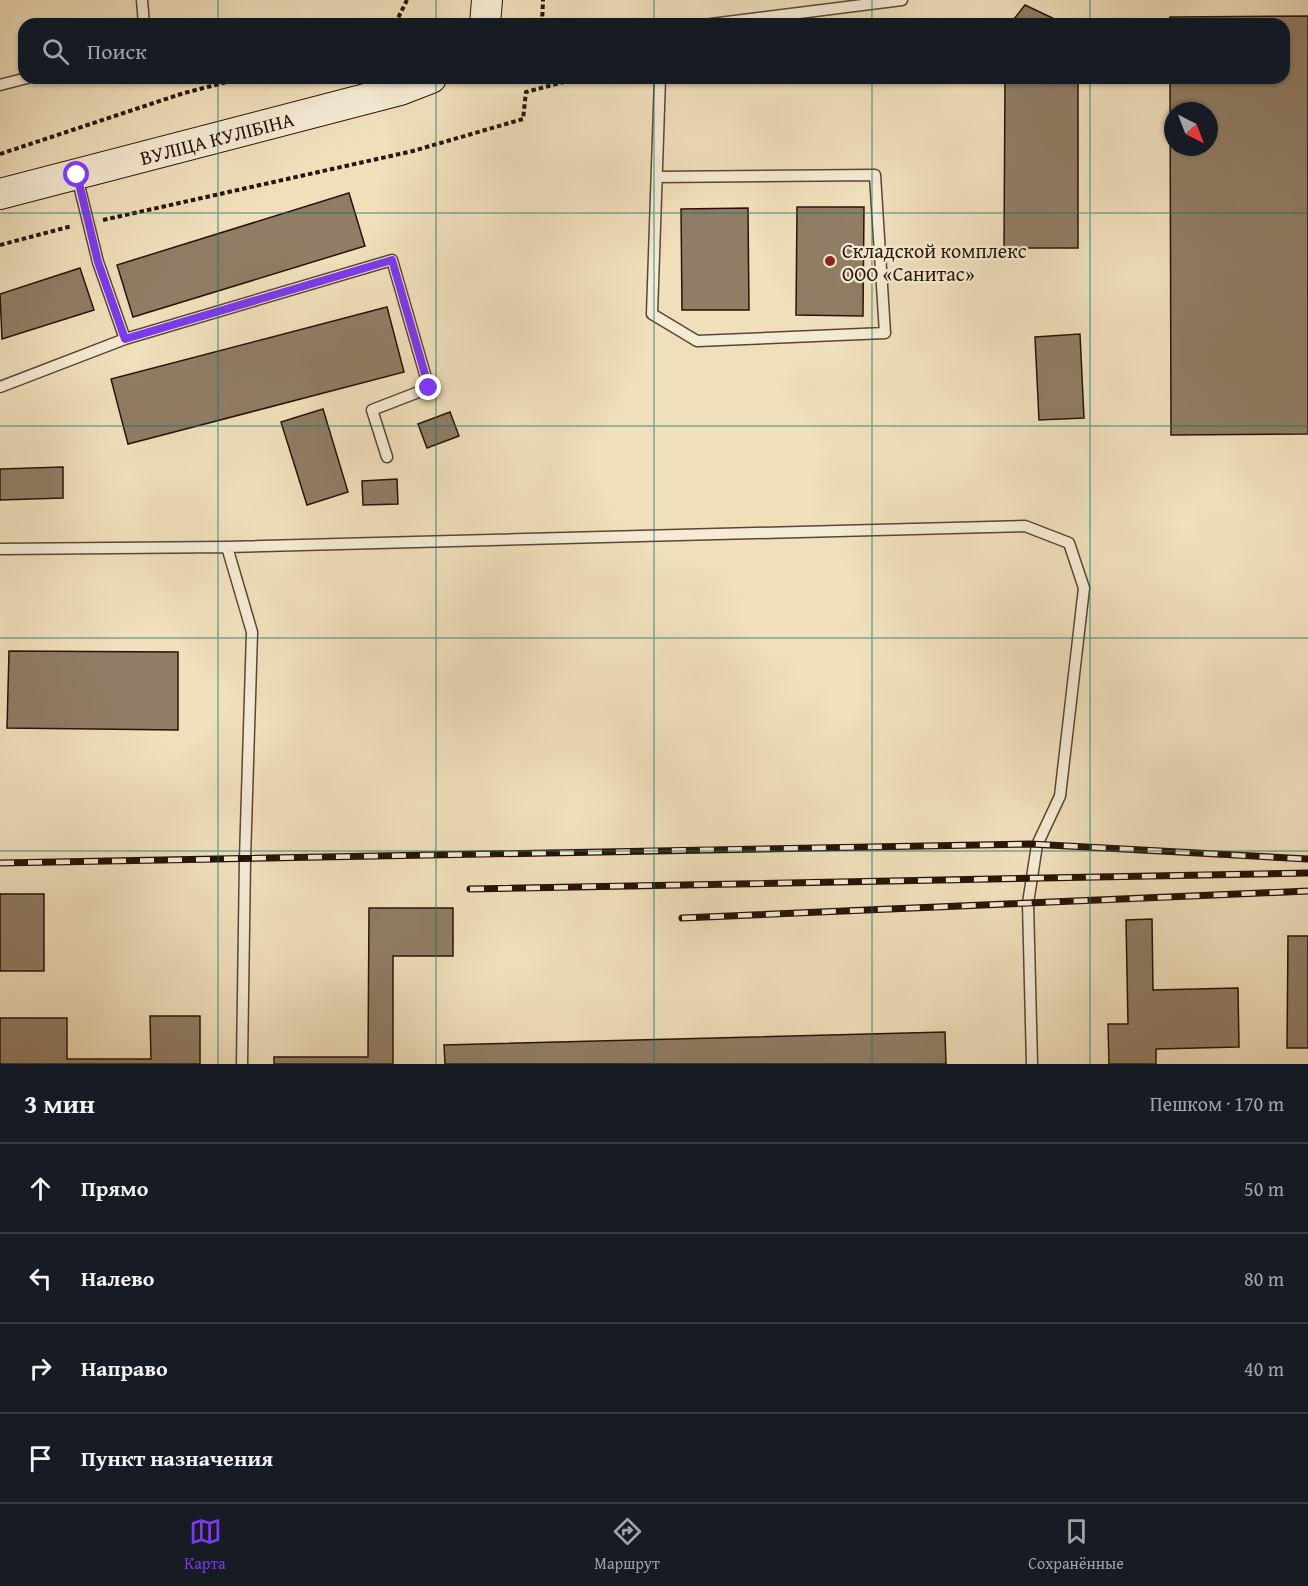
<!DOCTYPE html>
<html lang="ru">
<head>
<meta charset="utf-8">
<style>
  body { margin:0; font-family:"Gentium Book Plus",serif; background:#20242c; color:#f1f3f6 }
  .compass { position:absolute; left:1164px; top:102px; width:54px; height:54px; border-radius:50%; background:#171b24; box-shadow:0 2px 4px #0004; rotate:138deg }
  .stop { position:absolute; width:18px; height:18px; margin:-14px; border:4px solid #7c3aed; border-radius:50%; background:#fff }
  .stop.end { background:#7c3aed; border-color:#fff; box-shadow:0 2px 6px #0008 }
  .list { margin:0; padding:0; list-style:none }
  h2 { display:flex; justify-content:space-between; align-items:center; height:78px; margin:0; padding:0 24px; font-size:26px }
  h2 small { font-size:20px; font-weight:400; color:#9ea1a6 }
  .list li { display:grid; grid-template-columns:39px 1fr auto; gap:18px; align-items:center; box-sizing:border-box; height:90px; padding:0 24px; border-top:2px solid #363941 }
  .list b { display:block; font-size:22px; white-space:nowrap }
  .list em { font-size:20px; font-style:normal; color:#9ea1a6 }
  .icon { flex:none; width:33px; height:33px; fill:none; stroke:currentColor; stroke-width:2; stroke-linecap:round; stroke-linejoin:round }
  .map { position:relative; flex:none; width:1308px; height:1064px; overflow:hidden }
  .search { position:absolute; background:#171b24; box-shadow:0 2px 4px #0004; left:18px; right:18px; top:18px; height:66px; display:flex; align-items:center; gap:15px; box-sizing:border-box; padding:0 21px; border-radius:18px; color:#9ea1a6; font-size:22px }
  .sheet { height:438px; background:#171b24 }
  nav { display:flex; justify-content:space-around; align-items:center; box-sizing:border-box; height:84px; border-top:2px solid #363941; background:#171b24; font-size:16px; color:#9ea1a6 }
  nav a { display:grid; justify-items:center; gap:3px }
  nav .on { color:#7c3aed }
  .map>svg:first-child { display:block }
</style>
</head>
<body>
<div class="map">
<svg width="1308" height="1064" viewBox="0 0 1308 1064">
  <rect width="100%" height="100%" fill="#f0dfbb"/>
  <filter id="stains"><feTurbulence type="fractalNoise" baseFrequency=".00333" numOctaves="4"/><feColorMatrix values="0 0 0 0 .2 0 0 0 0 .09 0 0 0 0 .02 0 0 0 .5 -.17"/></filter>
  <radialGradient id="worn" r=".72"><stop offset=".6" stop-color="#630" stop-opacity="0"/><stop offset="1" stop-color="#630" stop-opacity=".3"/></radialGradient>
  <path fill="#907d65" stroke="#281307" stroke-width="1.5" fill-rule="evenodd" d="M1025,5L1065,24H1010Z
    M1308,16V434L1171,435L1170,78H1284V24H1170V17ZM1173,111H1209V147H1173Z
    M1005,78H1078V248H1004Z
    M349,193L365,246L133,317L117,265Z
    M797,207H864L863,316L796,315Z
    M748,208L749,310H682L681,209Z
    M80,268L94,310L2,339L0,294Z
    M387,307L404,372L128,444L111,379Z
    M1080,334L1084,418L1039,420L1035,337Z
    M323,409L348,492L307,505L281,422Z
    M450,412L459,436L427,448L418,424Z
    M63,467V498L0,500V469Z
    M397,479L398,504L363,505L362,481Z
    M9,651L178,652V730L7,728Z
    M0,894H44V971H0Z
    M369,908H453V956H393V1064H274V1057H368Z
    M1152,919L1153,990L1238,988L1239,1047L1156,1049V1064H1109L1108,1024H1128L1126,920Z
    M1288,936H1308V1048H1287Z
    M150,1016H200V1064H0V1018H67V1059H151Z
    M945,1032L946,1064H445L444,1045Z"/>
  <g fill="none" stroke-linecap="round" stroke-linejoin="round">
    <g stroke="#5a4634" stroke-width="13">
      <path id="lane" d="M142,0L144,24
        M711,24L902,0
        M0,85L27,78
        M657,177L875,175L885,333L697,341L652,314L660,78
        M125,339L392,260L429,388L372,410L387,457
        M0,387L125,339L98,262L77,177
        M227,547L252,632L245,859L242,1064
        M0,549L227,547L1025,526L1069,543L1084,588L1060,796L1037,845L1028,903L1032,1064"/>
    </g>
    <g stroke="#281307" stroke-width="32">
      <g id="secondary">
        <path d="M485,24L487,0"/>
        <path id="s1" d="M0,194L400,90L431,78"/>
      </g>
    </g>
    <path stroke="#281307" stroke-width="4" stroke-dasharray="4.5 3" stroke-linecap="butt" d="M395,24L407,0
      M542,24L543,0
      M0,154L184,93L242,78
      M103,220L413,151L523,119L526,92L579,78
      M0,245L72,226"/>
    <use href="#lane" stroke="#f5ead3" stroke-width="10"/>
    <use href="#secondary" stroke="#f5ead3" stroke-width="30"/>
    <g stroke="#281307" stroke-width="7">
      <path id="rail" d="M0,863L1030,844L1308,859
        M470,889L1308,873
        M682,918L1308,891"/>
    </g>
    <use href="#rail" stroke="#f5ead3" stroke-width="4.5" stroke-dasharray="14" stroke-linecap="butt"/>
  </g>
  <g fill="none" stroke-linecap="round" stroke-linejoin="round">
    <path stroke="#7c3aed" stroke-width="8" d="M77,175L98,262L125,339L392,260L429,388"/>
  </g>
  <path fill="none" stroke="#0f766e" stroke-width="1.5" stroke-opacity="0.55" d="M218,0V24M436,0V24M654,0V24M872,0V24M1090,0V24M218,78V1064M436,78V1064M654,78V1064M872,78V1064M1090,78V1064M0,213H1308M0,426H1308M0,638H1308M0,851H1308"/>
  <circle fill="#8f2418" stroke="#f5ead3" stroke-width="2" cx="830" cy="261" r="6"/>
  <g text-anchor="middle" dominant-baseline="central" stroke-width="4.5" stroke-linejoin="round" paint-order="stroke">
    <g font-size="20" fill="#281307" stroke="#f5ead3">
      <text stroke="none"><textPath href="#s1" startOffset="224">ВУЛІЦА КУЛІБІНА</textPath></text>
    </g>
    <g font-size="20" fill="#281307" stroke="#f5ead3" text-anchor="start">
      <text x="842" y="250">Складской комплекс<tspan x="842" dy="23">ООО «Санитас»</tspan></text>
    </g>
  </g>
  <rect width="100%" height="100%" filter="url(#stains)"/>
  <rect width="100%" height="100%" fill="url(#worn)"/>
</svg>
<svg class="compass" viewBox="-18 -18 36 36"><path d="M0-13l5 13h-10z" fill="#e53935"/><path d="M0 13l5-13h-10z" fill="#9ea1a6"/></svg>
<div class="stop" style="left:77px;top:175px"></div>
<div class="stop end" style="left:429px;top:388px"></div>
<div class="search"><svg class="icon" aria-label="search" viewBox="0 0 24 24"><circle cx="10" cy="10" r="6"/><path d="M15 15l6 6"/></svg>Поиск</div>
</div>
<section class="sheet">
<h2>3 мин<small>Пешком · 170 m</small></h2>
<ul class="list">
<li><svg class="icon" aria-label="ahead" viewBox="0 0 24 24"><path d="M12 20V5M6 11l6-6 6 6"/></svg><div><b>Прямо</b></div><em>50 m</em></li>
<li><svg class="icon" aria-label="left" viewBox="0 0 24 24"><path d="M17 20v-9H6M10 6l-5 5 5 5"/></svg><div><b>Налево</b></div><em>80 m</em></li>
<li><svg class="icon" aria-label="right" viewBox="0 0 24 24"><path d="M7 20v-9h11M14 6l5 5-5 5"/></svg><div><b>Направо</b></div><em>40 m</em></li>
<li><svg class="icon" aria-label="arrive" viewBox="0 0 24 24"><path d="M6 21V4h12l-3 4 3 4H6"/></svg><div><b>Пункт назначения</b></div></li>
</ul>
</section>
<nav>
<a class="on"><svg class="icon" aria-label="map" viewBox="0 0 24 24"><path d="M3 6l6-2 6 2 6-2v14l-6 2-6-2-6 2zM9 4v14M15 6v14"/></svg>Карта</a>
<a><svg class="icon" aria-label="directions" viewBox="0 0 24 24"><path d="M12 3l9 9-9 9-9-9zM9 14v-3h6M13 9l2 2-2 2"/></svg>Маршрут</a>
<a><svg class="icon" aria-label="saved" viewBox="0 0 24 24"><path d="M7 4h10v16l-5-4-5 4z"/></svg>Сохранённые</a>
</nav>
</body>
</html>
